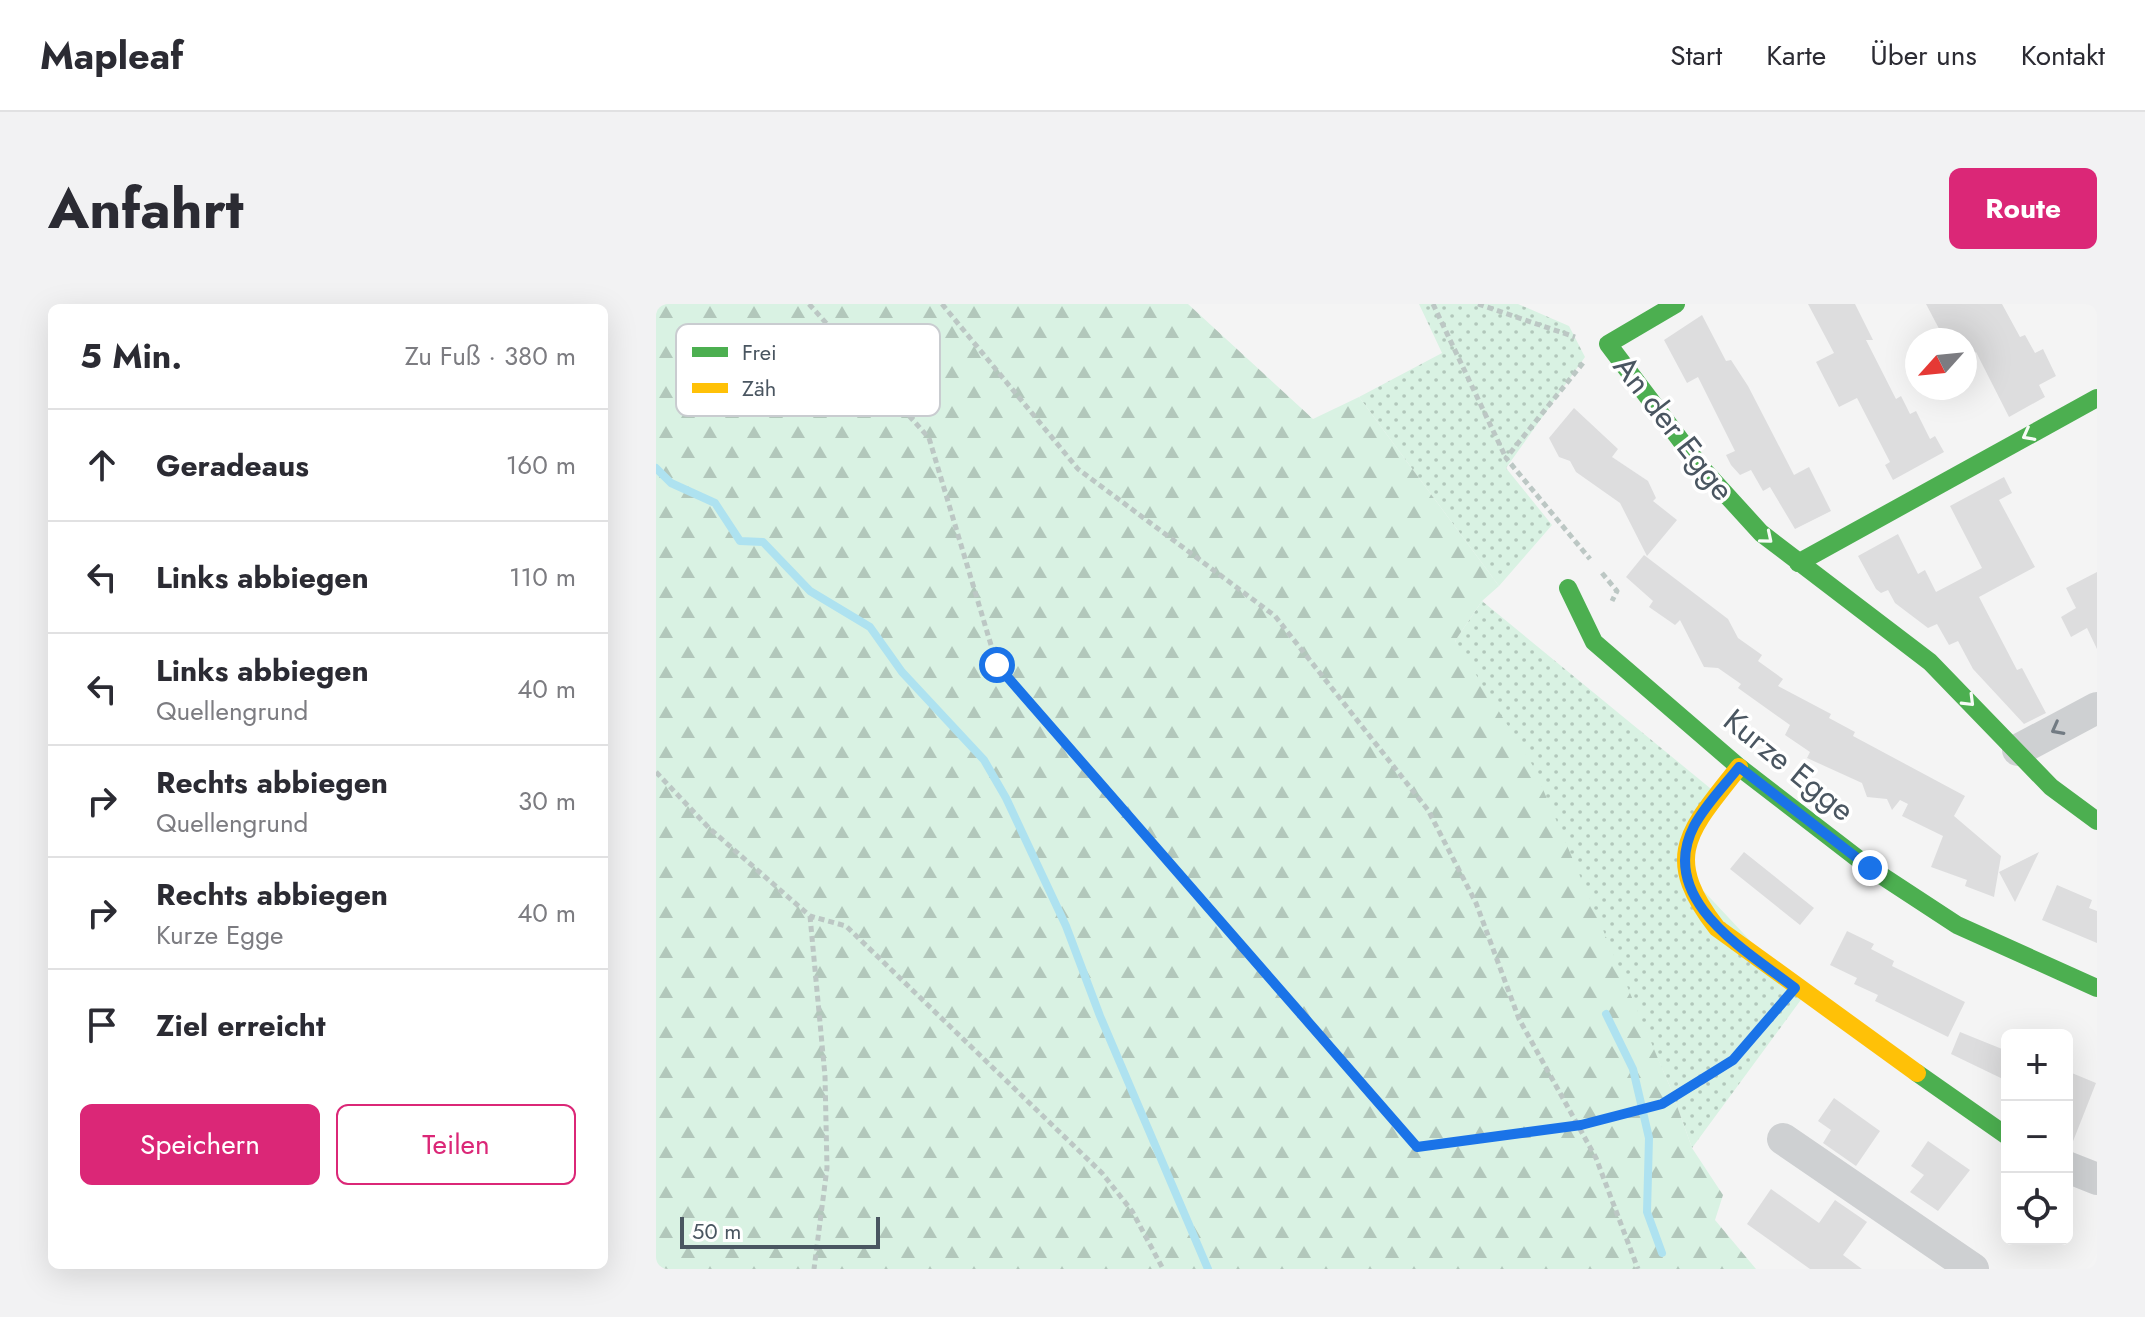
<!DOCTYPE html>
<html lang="de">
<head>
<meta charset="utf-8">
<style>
  body { margin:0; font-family:Jost,sans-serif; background:#f2f2f3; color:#2b2b33 }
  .controls { position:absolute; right:24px; bottom:24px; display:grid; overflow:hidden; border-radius:12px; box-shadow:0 8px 32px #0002 }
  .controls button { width:72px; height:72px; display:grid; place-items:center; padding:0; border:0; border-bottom:2px solid #e1e1e2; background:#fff; color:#2b2b33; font:40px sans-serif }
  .compass { position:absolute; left:1249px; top:24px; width:72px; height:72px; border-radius:50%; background:#fff; box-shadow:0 8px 32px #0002; rotate:243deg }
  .scale { position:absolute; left:24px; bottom:20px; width:200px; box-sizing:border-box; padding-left:8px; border:4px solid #4a5661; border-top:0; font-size:22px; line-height:28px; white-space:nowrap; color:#4a5661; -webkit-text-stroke:6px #fff; paint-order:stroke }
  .stop { position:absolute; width:24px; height:24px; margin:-18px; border:6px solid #1a73e8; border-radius:50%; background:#fff }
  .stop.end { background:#1a73e8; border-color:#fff; box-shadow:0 2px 8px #0008 }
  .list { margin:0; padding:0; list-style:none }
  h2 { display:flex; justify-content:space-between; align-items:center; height:104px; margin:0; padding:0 32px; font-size:34px }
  h2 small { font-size:26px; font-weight:400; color:#7c7c81 }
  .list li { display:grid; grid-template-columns:52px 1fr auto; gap:24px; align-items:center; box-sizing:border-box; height:112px; padding:0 32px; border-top:2px solid #e1e1e2 }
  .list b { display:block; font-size:30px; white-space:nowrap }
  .list p { margin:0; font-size:26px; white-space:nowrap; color:#7c7c81 }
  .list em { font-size:26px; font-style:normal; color:#7c7c81 }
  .actions { display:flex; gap:16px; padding:24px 32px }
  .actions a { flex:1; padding:18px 0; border:2px solid #db2777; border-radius:12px; text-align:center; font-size:28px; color:#db2777 }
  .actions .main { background:#db2777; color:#fff }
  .icon { flex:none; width:44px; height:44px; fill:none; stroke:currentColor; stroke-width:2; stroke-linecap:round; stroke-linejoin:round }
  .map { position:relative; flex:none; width:1441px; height:965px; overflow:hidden; border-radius:12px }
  header { display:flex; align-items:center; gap:48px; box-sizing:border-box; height:112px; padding:0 40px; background:#fff; border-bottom:2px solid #e1e1e2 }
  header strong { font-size:38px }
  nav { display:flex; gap:44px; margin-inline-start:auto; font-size:28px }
  .intro { display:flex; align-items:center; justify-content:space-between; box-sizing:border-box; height:192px; padding:0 48px }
  h1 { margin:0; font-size:56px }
  .button { padding:20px 36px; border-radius:12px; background:#db2777; color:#fff; font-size:28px; font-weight:700 }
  main { display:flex; gap:48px; padding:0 48px }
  aside { flex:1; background:#fff; border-radius:12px; box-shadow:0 8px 32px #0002 }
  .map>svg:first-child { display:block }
</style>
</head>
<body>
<header>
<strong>Mapleaf</strong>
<nav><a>Start</a><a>Karte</a><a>Über uns</a><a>Kontakt</a></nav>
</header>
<div class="intro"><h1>Anfahrt</h1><a class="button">Route</a></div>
<main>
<aside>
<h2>5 Min.<small>Zu Fuß · 380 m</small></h2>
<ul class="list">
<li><svg class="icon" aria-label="ahead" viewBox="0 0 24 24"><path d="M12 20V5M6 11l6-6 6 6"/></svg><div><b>Geradeaus</b></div><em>160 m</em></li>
<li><svg class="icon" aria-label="left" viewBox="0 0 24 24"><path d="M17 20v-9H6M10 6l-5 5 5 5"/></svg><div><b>Links abbiegen</b></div><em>110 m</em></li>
<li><svg class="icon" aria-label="left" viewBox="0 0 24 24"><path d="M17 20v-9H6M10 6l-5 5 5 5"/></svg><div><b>Links abbiegen</b><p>Quellengrund</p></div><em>40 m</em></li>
<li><svg class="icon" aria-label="right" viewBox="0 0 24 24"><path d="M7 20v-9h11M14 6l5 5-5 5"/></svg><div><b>Rechts abbiegen</b><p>Quellengrund</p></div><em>30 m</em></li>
<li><svg class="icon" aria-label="right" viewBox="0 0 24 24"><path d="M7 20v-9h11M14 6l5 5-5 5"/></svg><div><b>Rechts abbiegen</b><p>Kurze Egge</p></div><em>40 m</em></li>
<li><svg class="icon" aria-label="arrive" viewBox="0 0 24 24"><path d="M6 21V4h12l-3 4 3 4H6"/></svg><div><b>Ziel erreicht</b></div></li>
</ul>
<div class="actions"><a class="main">Speichern</a><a>Teilen</a></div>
</aside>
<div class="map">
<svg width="1441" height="965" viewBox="0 0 1441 965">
  <defs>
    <pattern id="grass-dots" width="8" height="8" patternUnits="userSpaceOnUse" patternTransform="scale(2)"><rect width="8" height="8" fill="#d9f2e3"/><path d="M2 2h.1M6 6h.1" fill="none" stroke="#b2c7bb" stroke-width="1.8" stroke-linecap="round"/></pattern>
    <pattern id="forest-firs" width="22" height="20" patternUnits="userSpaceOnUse" patternTransform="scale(2)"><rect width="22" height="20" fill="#d9f2e3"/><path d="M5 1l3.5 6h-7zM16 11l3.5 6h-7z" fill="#b2c7bb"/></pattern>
  </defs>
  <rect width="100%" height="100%" fill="#f4f4f4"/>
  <path fill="url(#grass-dots)" d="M763,0H862L913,22L929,53L850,164L896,221L843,282L703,93L786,49Z
    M826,297L1060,489L1027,565L1147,693L1036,844L1015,785L953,643L799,337Z"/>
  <path fill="url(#forest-firs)" d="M0,0H532L657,115L703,93L843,282L826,297L799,337L877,462L1015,785L1036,844L1067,891L1059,916L1100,965H0Z"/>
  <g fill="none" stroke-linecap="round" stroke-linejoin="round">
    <path stroke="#aee2f0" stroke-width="8" d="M0,164L15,179L59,199L84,237L107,238L154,287L214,323L246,368L328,456L350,494L410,622L444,712L552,965
      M950,710L977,765L993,834L991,908L1006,949"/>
  </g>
  <path fill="#ddddde" d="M1152,0H1199L1217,36H1210L1240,95L1245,92L1254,110L1260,107L1274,135L1279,132L1288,148L1237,176L1229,161L1234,158L1201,94L1183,103L1160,58L1178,49Z
    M1270,0H1346L1364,33L1369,31L1379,49L1387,45L1400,72L1383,81L1389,93L1353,113L1320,48L1309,54V36H1289Z
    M1046,11L1070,57L1075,56L1092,82L1138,171L1153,163L1175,207L1139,225L1114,183L1107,187L1095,166L1084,171L1075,161L1070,151L1079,147L1042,73L1031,79L1008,36Z
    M918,104L962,145L956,153L992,177L1000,194L997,197L1021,216L991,252L964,199L920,168L914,157L903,153L893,134Z
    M1348,173L1356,189L1343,196L1379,263L1323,293L1361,366L1366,364L1390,409L1368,420L1317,365L1302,337L1293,341L1281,320L1272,324L1239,299L1232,286L1225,289L1220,285L1202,252L1242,230L1262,270L1269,266L1280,288L1326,264L1294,202Z
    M988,251L1072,315L1082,334L1106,351L1102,357L1127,375L1122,382L1175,410L1173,414L1199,428L1197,432L1309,492L1298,512L1345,552L1338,593L1309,582L1311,576L1275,563L1287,532L1246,512L1252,500L1244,496L1236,506L1231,495L1211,493L1206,479L1151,454L1154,448L1129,431L1134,421L1082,384L1085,380L1062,364L1048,363L1024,316L1019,321L993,303L997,297L970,273Z
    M1441,268V345L1431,324L1415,333L1405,313L1420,304L1410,284Z
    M1088,548L1158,604L1144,621L1074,565Z
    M1383,548L1359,598L1343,568Z
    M1401,581L1436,596L1433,604L1441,607V639L1386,616Z
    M1191,627L1218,640L1215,645L1238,657L1236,662L1309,698L1292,733L1219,697L1222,691L1198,680L1201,674L1174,661Z
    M1304,728L1351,747V777L1295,750Z
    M1411,767L1440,779L1414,845L1411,844Z
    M1178,794L1224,827L1200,862L1167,839L1175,826L1162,817Z
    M1272,837L1314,866L1282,907L1254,888L1268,871L1255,862Z
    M1115,885L1163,919L1179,896L1211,918L1187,951L1206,965H1154L1091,920Z"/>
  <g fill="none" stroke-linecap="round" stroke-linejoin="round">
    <path stroke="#bcc7c4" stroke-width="5" stroke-dasharray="6 4" stroke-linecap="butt" d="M153,0L273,134L341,361L761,843C863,829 997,826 1077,756C1092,743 1105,724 1118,709
      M286,0L422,165L619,312L772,506L820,599L863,715L940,854L982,965
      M777,0L850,154
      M822,0L919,33
      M927,59L850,154L934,255
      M946,269L961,287L956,297
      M0,468L53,524L154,612L190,622L446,869L476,907L507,965
      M154,612L169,772L171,864L158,965"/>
    <path stroke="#ced0d2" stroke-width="32" d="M1362,446L1441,404
      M1127,835L1317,965
      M1411,863L1441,875"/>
    <path stroke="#4caf50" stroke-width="18" d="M1020,0L952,40L1044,162L1105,229L1274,358L1395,483L1441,517
      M1142,259L1441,94
      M912,284L938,338L1083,463L1214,564L1301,621L1441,684
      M1261,769L1351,832"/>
    <path stroke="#ffc107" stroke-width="18" d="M1083,463C1034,526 1004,551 1061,624L1261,769"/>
  </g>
  <defs><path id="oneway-chevron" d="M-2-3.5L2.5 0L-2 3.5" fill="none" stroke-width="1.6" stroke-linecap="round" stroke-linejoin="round" transform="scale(2)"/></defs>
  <g stroke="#f6fbf6">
    <use href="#oneway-chevron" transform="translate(1372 131) rotate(152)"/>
    <use href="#oneway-chevron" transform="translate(1111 234) rotate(40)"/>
    <use href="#oneway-chevron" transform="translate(1313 397) rotate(45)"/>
  </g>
  <use stroke="#727b83" href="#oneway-chevron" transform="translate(1401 425) rotate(152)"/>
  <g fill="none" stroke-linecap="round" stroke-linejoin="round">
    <path stroke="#1a73e8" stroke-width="10" d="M341,361L761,843L925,821L1006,800L1077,756L1139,684C1091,647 1000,596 1038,522C1049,501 1068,482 1083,463L1214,564"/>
  </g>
  <g text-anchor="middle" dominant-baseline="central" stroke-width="7" stroke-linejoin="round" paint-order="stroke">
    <g font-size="32" fill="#4a5661" stroke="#fff">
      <text transform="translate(1018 124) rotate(52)">An der Egge</text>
      <text transform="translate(1133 461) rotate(39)">Kurze Egge</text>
    </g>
  </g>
  <rect x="20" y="20" width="264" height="92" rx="12" fill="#fff" stroke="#c9ccd0" stroke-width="2"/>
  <rect x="36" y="43" width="36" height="10" fill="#4caf50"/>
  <rect x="36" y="79" width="36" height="10" fill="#ffc107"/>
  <g font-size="22" fill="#4a5661">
    <text x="86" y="56">Frei</text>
    <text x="86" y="92">Zäh</text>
  </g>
</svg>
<div class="controls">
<button>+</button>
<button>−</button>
<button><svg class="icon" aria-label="locate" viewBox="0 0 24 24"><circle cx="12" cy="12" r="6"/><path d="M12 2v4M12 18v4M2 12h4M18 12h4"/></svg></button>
</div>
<svg class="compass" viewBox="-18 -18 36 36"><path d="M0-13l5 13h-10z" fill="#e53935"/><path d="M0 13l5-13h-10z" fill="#7c7c81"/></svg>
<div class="scale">50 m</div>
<div class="stop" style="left:341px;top:361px"></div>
<div class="stop end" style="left:1214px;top:564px"></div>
</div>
</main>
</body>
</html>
